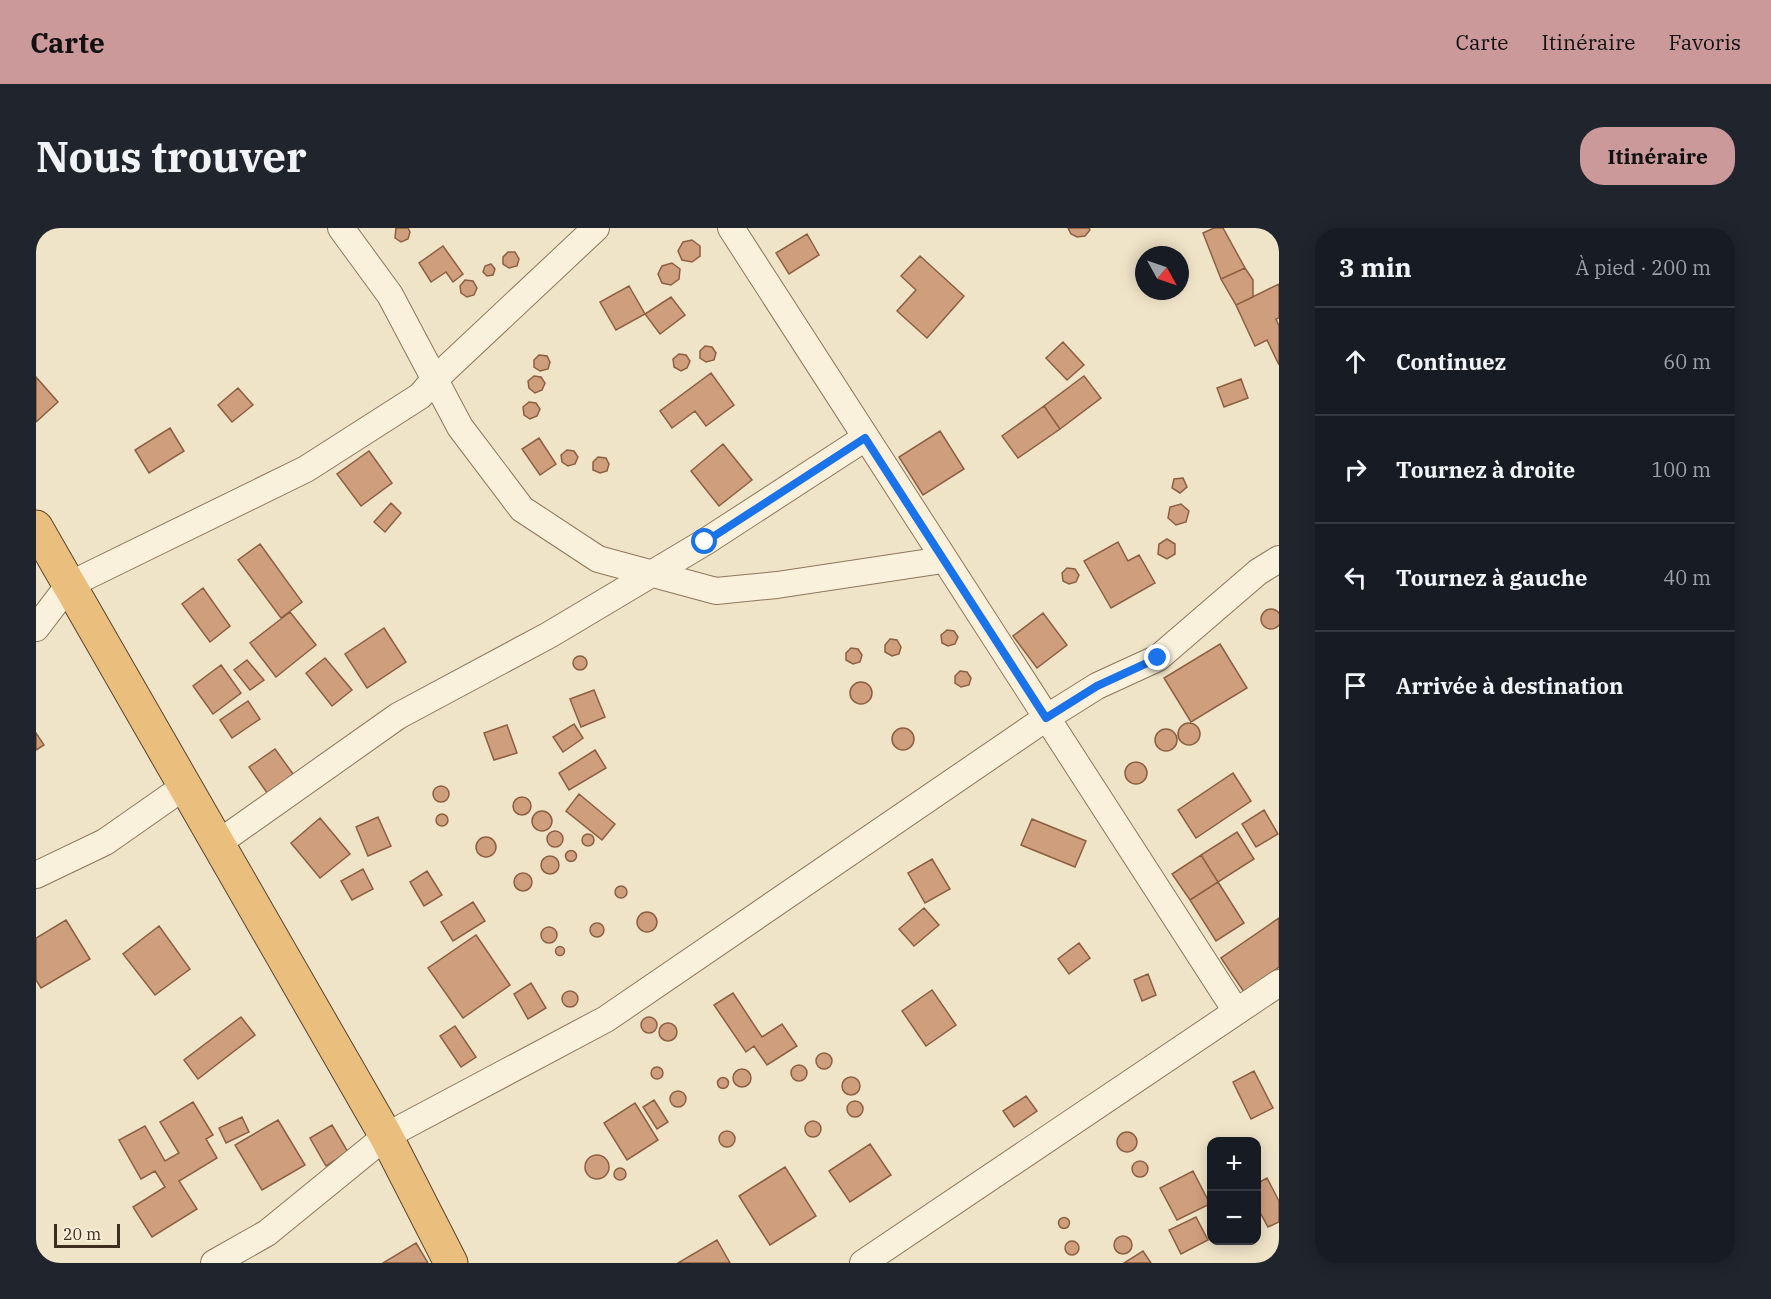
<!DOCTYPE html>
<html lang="fr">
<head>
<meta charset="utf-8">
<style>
  body { margin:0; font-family:"IBM Plex Serif",serif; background:#20242c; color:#f1f3f6 }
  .controls { position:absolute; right:18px; bottom:18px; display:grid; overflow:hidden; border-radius:12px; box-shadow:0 3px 15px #0003 }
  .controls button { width:54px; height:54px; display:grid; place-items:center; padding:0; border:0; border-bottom:2px solid #363941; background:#171b24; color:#f1f3f6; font:30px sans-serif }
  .compass { position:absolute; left:1099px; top:18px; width:54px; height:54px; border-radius:50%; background:#171b24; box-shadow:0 3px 15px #0003; rotate:130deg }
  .scale { position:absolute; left:18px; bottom:15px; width:66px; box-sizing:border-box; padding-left:6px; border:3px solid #3d2e20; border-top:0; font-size:16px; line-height:21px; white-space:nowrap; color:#3d2e20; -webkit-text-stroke:4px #f7eed8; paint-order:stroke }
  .stop { position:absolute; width:18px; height:18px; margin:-14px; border:4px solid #1a73e8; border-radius:50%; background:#fff }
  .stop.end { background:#1a73e8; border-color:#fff; box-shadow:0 2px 6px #0008 }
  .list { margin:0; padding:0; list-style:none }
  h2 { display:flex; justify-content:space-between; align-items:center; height:78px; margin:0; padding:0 24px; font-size:26px }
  h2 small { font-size:20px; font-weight:400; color:#9ea1a6 }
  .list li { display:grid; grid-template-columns:39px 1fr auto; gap:18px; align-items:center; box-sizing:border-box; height:108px; padding:0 24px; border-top:2px solid #363941 }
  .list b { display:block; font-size:22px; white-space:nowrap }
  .list em { font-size:20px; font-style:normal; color:#9ea1a6 }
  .icon { flex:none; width:33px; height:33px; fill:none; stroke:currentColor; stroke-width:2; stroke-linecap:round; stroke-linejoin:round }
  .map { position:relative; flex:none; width:1243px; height:1035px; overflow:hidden; border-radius:24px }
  header { display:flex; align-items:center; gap:36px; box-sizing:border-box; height:84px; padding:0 30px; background:#cc999b; color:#111 }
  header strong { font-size:28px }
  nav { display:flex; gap:33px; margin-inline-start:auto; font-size:21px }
  .intro { display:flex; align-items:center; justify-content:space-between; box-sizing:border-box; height:144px; padding:0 36px }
  h1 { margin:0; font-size:42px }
  .button { padding:15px 27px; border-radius:24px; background:#cc999b; color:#111; font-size:21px; font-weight:700 }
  main { display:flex; gap:36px; padding:0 36px }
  aside { flex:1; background:#171b24; border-radius:24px; box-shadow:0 3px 15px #0003 }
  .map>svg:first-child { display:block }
</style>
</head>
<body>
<header>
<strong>Carte</strong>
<nav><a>Carte</a><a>Itinéraire</a><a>Favoris</a></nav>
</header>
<div class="intro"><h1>Nous trouver</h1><a class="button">Itinéraire</a></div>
<main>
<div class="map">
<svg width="1243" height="1035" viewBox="0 0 1243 1035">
  <rect width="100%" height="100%" fill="#f0e4c8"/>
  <path fill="#cf9f7d" stroke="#8d5f41" stroke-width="1.5" d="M360,0H372L374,4L372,11L365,14L359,10Z
    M1032,0H1053L1054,2L1049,8L1041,9L1035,6Z
    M1178,0H1187L1209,40L1185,51L1167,5Z
    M771,6L783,27L753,46L740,25Z
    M656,12L664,18V28L656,34L646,32L642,23L647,14Z
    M407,18L427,46L417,54L410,44L395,54L383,35Z
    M472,24H479L483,31L481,38L473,40L467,36V29Z
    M884,28L928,68L891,110L861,83L880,62L865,48Z
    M636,35L644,41L643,51L635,57L626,55L622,46L626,38Z
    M455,36L459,41L457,47L451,48L447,44L449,38Z
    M1209,40L1217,52V69L1200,77L1185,51Z
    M429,52L437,53L441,60L438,67L431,69L425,65L424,58Z
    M1243,56V90L1240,91L1243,98V137L1231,112L1219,118L1200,77Z
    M593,58L609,86L580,102L564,74Z
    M635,69L649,87L624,106L609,86Z
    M1027,114L1048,137L1031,152L1010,130Z
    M669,118L676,119L680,125L678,132L670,134L664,130V123Z
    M643,126L650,127L654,133L651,140L645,143L638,139L637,131Z
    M503,127L511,128L514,134L512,141L504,143L498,139V132Z
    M675,145L698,177L670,198L659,183L636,200L624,183Z
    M498,148L505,149L509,155L506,162L499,165L493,160L492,153Z
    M1048,148L1065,170L1024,201L1008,178Z
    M0,149L22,174L0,194Z
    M1205,151L1212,170L1188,179L1181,160Z
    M202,160L217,177L196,194L182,177Z
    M493,174L500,175L504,181L501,188L494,191L488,187L487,179Z
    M1008,178L1024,201L982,230L966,208Z
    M134,200L148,223L113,245L99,222Z
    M904,203L928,241L887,267L863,229Z
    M503,210L520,236L504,247L486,221Z
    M687,216L716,252L683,278L655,243Z
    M531,222L538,223L542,229L539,236L532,238L526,234L525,227Z
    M333,223L356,255L325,278L301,246Z
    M562,229L570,230L573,236L571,243L564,245L557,242V234Z
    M1147,250L1151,259L1144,265L1136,260L1138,251Z
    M355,275L365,285L349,304L338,294Z
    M1145,276L1153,283L1150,294L1140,297L1132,290L1134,279Z
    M1131,311L1139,316V326L1131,331L1122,326L1123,316Z
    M1082,314L1092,333L1103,327L1119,355L1075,380L1048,333Z
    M224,316L266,374L245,390L202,332Z
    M1031,340L1039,341L1043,347L1040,354L1033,356L1027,353L1026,345Z
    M167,360L194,398L174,414L146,376Z
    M1225 391a10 10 0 1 1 20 0a10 10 0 1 1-20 0Z
    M254,384L280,417L240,449L214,415Z
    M1007,385L1031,417L1001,440L977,408Z
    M348,400L370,434L331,460L309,426Z
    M911,402L918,403L922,409L919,416L912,418L906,415L905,407Z
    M854,411L861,412L865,419L863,426L856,428L849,424V417Z
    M1184,416L1211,460L1155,494L1128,450Z
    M815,420L822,421L826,427L824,434L817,436L810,432V425Z
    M537 435a7 7 0 1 1 14 0a7 7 0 1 1-14 0Z
    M289,430L316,462L296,478L270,445Z
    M211,432L228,452L214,462L198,442Z
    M185,437L205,465L177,486L157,458Z
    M924,443L931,444L935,450L933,457L925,459L919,455V448Z
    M814 465a11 11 0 1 1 22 0a11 11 0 1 1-22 0Z
    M558,462L569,489L545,499L534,471Z
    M212,473L224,491L196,510L184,492Z
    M1142 506a11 11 0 1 1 22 0a11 11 0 1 1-22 0Z
    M538,496L547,510L527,524L517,509Z
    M471,497L481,525L458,532L448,505Z
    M856 511a11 11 0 1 1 22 0a11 11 0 1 1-22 0Z
    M1119 512a11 11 0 1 1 22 0a11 11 0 1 1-22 0Z
    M0,505L8,517L0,522Z
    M239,521L260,550L234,569L213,539Z
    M559,522L570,540L533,562L523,545Z
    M1089 545a11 11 0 1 1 22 0a11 11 0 1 1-22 0Z
    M1197,545L1215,573L1160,610L1142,582Z
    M397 566a8 8 0 1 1 16 0a8 8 0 1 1-16 0Z
    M543,566L579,596L566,612L530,583Z
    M477 578a9 9 0 1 1 18 0a9 9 0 1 1-18 0Z
    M1228,582L1242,606L1220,619L1206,596Z
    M496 593a10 10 0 1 1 20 0a10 10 0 1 1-20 0Z
    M400 592a6 6 0 1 1 12 0a6 6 0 1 1-12 0Z
    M342,589L355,618L332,628L320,599Z
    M284,590L314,626L284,650L255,615Z
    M996,591L1050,613L1039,639L985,617Z
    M511 611a8 8 0 1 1 16 0a8 8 0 1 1-16 0Z
    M1201,604L1218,631L1182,654L1165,627Z
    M546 612a6 6 0 1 1 12 0a6 6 0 1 1-12 0Z
    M440 619a10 10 0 1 1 20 0a10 10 0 1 1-20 0Z
    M529.5 628a5.5 5.5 0 1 1 11 0a5.5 5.5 0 1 1-11 0Z
    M1165,627L1182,654L1154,672L1136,646Z
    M505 637a9 9 0 1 1 18 0a9 9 0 1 1-18 0Z
    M896,631L914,661L889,675L872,645Z
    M327,641L337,661L316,672L305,653Z
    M391,643L406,667L388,678L374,654Z
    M478 654a9 9 0 1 1 18 0a9 9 0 1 1-18 0Z
    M1182,654L1208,695L1180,713L1154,672Z
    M579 664a6 6 0 1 1 12 0a6 6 0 1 1-12 0Z
    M437,674L449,693L417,713L405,694Z
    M888,680L903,697L878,718L863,701Z
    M601 694a10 10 0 1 1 20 0a10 10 0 1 1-20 0Z
    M1243,690V739L1208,764L1185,730Z
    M30,692L54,731L5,760L0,752V710Z
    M554 702a7 7 0 1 1 14 0a7 7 0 1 1-14 0Z
    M123,698L154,741L119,767L87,726Z
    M505 707a8 8 0 1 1 16 0a8 8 0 1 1-16 0Z
    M440,707L474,757L427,790L392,740Z
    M1043,715L1054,730L1033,746L1022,731Z
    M519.5 723a4.5 4.5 0 1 1 9 0a4.5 4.5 0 1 1-9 0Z
    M1112,746L1120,767L1106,773L1098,752Z
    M495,755L510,780L492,791L478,766Z
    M896,762L920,797L890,818L866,783Z
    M526 771a8 8 0 1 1 16 0a8 8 0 1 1-16 0Z
    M697,765L726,809L746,796L761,818L731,837L718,818L710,824L678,777Z
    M605 797a8 8 0 1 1 16 0a8 8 0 1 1-16 0Z
    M205,789L219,807L162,851L148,832Z
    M623 804a9 9 0 1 1 18 0a9 9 0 1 1-18 0Z
    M419,798L440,829L425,839L404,808Z
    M780 833a8 8 0 1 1 16 0a8 8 0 1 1-16 0Z
    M755 845a8 8 0 1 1 16 0a8 8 0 1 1-16 0Z
    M615 845a6 6 0 1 1 12 0a6 6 0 1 1-12 0Z
    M697 850a9 9 0 1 1 18 0a9 9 0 1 1-18 0Z
    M1218,843L1237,880L1215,891L1197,854Z
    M806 858a9 9 0 1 1 18 0a9 9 0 1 1-18 0Z
    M681.5 855a5.5 5.5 0 1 1 11 0a5.5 5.5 0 1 1-11 0Z
    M634 871a8 8 0 1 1 16 0a8 8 0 1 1-16 0Z
    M990,868L1001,883L978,899L967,883Z
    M618,872L632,894L621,901L607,879Z
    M811 881a8 8 0 1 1 16 0a8 8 0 1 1-16 0Z
    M157,874L177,907L170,911L181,930L143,953L161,981L116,1009L97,979L129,959L119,943L105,951L83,912L109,898L129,933L143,925L124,894Z
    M599,875L622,912L591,932L568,895Z
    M206,889L213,904L190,915L183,900Z
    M242,892L269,937L226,962L199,917Z
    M769 901a8 8 0 1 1 16 0a8 8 0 1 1-16 0Z
    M296,897L312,924L290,938L274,910Z
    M683 911a8 8 0 1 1 16 0a8 8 0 1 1-16 0Z
    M1081 914a10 10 0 1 1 20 0a10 10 0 1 1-20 0Z
    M834,916L855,947L814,974L793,943Z
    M549 939a12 12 0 1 1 24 0a12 12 0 1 1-24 0Z
    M1096 941a8 8 0 1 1 16 0a8 8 0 1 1-16 0Z
    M749,939L780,988L734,1017L703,968Z
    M578 946a6 6 0 1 1 12 0a6 6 0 1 1-12 0Z
    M1157,943L1174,976L1141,992L1124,960Z
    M1231,950L1243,973V994L1232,999L1220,977V956Z
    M1160,989L1172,1012L1145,1026L1133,1002Z
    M1022.5 995a5.5 5.5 0 1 1 11 0a5.5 5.5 0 1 1-11 0Z
    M1078 1017a9 9 0 1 1 18 0a9 9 0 1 1-18 0Z
    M681,1012L694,1035H642Z
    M1029 1020a7 7 0 1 1 14 0a7 7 0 1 1-14 0Z
    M380,1015L392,1035H347Z
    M1107,1023L1115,1035H1088Z"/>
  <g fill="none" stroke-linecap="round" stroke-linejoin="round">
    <g stroke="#8d765c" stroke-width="28">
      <path id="minor" d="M305,0L354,67L424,199L486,281L562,331L680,363L741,357L907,332
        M695,0L1200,783
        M0,400L33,357L270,241L384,168L398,152L560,0
        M181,616L362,488L513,407L669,314L829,210
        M0,647L69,614L149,558
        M178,1035L231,1005L350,908L570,791L1010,490L1061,458L1122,430L1222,344L1243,331
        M827,1035L1243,755"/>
    </g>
    <g stroke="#5b4430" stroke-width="35">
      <path id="trunk" d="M0,299L350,908L415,1035"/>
    </g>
    <use href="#minor" stroke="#faf1dc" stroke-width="26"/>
    <use href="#trunk" stroke="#eabe7c" stroke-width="33"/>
  </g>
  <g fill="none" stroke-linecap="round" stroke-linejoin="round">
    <path stroke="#1a73e8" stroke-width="8" d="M669,314L829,210L1010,490L1061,458L1122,430"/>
  </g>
</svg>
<div class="controls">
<button>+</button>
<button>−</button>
</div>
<svg class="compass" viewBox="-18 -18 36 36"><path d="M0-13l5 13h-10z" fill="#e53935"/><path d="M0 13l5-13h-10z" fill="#9ea1a6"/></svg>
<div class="scale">20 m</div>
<div class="stop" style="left:669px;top:314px"></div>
<div class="stop end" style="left:1122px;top:430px"></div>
</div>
<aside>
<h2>3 min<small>À pied · 200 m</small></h2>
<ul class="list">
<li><svg class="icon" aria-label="ahead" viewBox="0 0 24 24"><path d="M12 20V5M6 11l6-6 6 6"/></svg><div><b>Continuez</b></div><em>60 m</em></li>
<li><svg class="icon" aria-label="right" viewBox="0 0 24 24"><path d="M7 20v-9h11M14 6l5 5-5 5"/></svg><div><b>Tournez à droite</b></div><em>100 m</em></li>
<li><svg class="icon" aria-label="left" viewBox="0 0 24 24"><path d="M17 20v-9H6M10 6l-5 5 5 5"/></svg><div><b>Tournez à gauche</b></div><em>40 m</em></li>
<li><svg class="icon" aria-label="arrive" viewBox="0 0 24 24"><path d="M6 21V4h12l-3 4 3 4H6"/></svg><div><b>Arrivée à destination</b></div></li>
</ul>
</aside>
</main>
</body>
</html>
